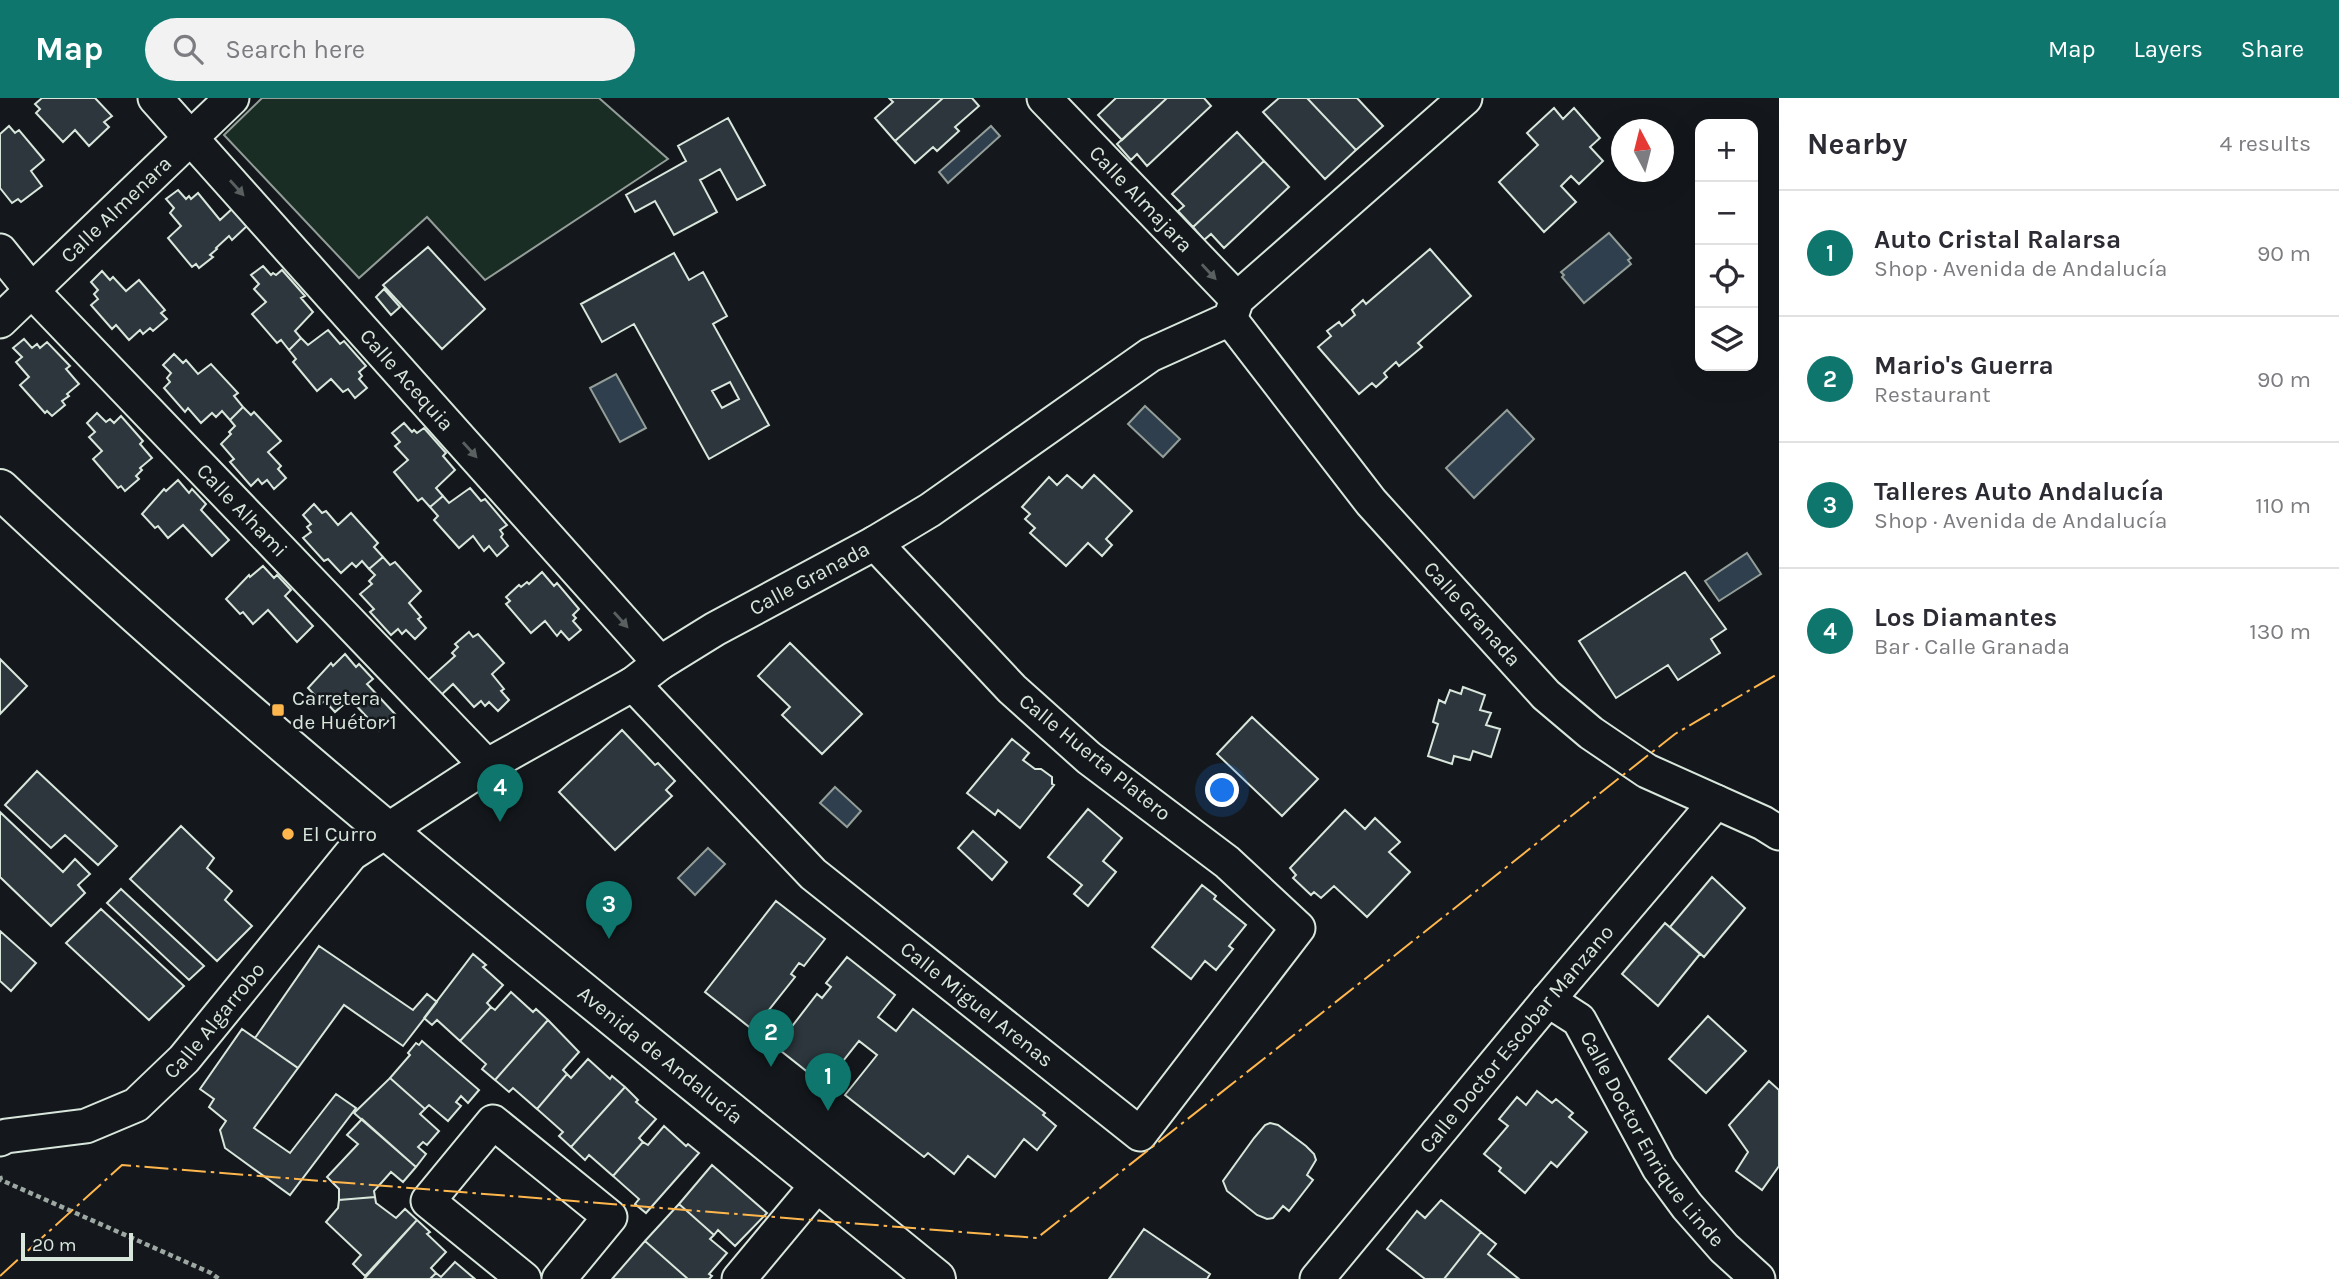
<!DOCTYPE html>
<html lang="en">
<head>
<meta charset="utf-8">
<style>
  body { margin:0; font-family:Karla,sans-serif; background:#f2f2f3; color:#2b2b33 }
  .controls { position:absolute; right:21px; top:21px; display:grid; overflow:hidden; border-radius:14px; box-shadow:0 7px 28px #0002 }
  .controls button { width:63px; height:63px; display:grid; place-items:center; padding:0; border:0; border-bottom:2px solid #e1e1e2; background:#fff; color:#2b2b33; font:35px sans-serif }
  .compass { position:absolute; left:1611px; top:21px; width:63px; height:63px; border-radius:50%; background:#fff; box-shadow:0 7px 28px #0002; rotate:353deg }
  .scale { position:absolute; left:21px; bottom:18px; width:112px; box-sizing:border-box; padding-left:7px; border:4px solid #d8e6dc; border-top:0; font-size:19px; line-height:24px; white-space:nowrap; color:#d8e6dc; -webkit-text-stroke:5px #14181c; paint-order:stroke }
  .you { position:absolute; left:1223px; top:693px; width:24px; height:24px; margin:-18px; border:5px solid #fff; border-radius:50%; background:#1a73e8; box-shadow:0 0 0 10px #1a73e833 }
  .badge { display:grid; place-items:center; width:46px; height:46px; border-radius:50%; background:#0f766e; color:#fff; font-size:23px; font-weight:700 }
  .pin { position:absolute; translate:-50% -58px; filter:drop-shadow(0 2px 4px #0008) }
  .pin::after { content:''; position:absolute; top:37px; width:24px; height:21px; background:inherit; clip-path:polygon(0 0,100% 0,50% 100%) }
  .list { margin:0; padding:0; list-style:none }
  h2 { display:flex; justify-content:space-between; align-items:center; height:91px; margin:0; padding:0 28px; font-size:30px }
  h2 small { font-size:23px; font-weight:400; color:#7c7c81 }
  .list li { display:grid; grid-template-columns:46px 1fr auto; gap:21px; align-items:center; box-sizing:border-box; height:126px; padding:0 28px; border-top:2px solid #e1e1e2 }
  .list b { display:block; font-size:26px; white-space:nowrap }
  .list p { margin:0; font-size:23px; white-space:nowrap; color:#7c7c81 }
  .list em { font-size:23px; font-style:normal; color:#7c7c81 }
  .icon { flex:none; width:38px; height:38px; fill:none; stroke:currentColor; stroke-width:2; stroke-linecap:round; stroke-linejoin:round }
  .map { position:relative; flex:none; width:1779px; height:1181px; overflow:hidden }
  header { display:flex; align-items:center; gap:42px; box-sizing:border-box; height:98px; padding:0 35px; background:#0f766e; color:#fff }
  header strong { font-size:33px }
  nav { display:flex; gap:38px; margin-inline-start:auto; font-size:24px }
  .search { width:490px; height:63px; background:#f2f2f3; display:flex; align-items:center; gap:18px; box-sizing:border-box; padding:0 24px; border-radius:38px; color:#7c7c81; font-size:26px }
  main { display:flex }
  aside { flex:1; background:#fff }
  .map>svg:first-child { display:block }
</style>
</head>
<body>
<header>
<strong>Map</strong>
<div class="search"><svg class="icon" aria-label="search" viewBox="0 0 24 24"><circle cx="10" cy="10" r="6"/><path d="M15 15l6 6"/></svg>Search here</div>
<nav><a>Map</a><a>Layers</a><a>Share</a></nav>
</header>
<main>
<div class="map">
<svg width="1779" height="1181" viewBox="0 0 1779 1181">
  <rect width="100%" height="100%" fill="#14181c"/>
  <path fill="#1a2d24" stroke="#939e99" stroke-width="2" d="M262,0H599L668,61L485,182L427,119L359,180L224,37Z"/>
  <path fill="#2f3f4d" stroke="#939e99" stroke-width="2" d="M991,28L1000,38L948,85L939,74Z
    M1609,135L1631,160L1628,162L1631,166L1584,205L1562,179L1564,177L1561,174Z
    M616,276L646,330L620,344L590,290Z
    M1145,308L1180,341L1163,359L1128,326Z
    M1507,312L1534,341L1474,400L1446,370Z
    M1747,455L1761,476L1719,503L1705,483Z
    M835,689L861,713L847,729L820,705Z
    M708,750L725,766L695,797L678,780Z"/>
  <path fill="#2c363c" stroke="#d8e6dc" stroke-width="2" fill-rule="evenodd" d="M42,0H95L112,18L104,24L109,29L89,48L75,32L63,44L36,15L40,11L35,6Z
    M889,0H943L895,43L875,20L893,4Z
    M943,0H972L979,8L955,29L959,33L937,53L933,49L915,65L895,43Z
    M1116,0H1167L1122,42L1098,17Z
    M1167,0H1204L1211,8L1147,68L1137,56L1131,62L1117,46Z
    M1279,0H1307L1356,52L1325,81L1263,14Z
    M1307,0H1357L1383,28L1356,52Z
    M1554,10L1563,21L1574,10L1600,40L1590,49L1603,63L1579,86L1571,78L1561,88L1576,104L1544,134L1499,84L1538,47L1527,35Z
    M728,20L765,87L737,102L720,71L702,81L700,82L717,114L674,137L655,103L635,114L626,97L686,63L678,48Z
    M9,28L15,35L19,32L44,62L31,73L42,88L21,104L18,101L12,105L0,90V36Z
    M1237,34L1264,63L1193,129L1178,113L1184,108L1172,96Z
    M1264,63L1289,89L1224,150L1211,136L1204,142L1193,129Z
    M178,92L186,101L189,98L191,101L198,95L220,122L233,110L248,127L232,142L229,138L216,150L217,151L210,157L213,159L199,170L196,166L192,169L168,140L181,128L170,115L174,110L166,101Z
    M428,149L485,211L442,251L383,187Z
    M1430,151L1471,198L1418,245L1422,249L1399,268L1396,264L1384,275L1387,279L1376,289L1372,285L1359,296L1318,249L1331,238L1327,233L1339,224L1342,228L1355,217L1352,212L1363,202L1366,206Z
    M674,155L689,182L703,174L727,218L713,226L769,327L709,361L634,226L602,244L581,206ZM730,284L739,301L722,310L712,293Z
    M263,168L271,177L273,175L276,177L282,172L305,198L301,200L313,214L295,233L301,240L289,252L281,242L277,245L252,216L266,204L254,191L259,186L251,177Z
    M102,173L110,182L113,179L126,193L139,182L165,212L161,215L167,221L153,233L150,230L143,236L140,232L129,242L116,227L112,231L91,207L98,201L94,196L98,192L91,184Z
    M384,191L400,209L391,217L376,199Z
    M328,232L340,246L344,243L366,268L359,274L362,278L359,281L367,290L355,300L348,291L343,294L331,281L317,293L293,264L296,261L289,252L301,240L308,247Z
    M24,241L32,250L37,246L40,250L47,244L70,268L66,271L79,286L67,296L69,298L62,303L65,307L52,318L47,313L45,315L20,287L29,279L16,264L22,259L13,250Z
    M174,256L183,265L186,262L198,276L211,266L238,295L234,298L243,309L230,322L222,313L216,319L212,315L201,325L188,310L185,314L164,290L170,284L167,280L171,275L163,267Z
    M243,309L251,317L254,314L281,343L268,354L281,368L278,371L286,380L274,391L267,382L262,386L258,381L251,388L230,364L234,361L221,346L231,336L229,334L235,328L230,322Z
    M97,315L106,324L110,321L114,325L121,318L143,343L140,346L152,360L140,370L142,372L136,378L139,381L125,393L121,388L118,390L93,361L102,353L89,339L95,334L87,325Z
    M404,325L412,334L414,332L417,335L424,330L446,355L443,358L455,372L436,390L443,398L430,409L422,400L418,403L394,374L408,362L395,348L400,344L392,335Z
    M1067,377L1082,390L1094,377L1132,413L1106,441L1112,447L1102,458L1088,445L1066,468L1030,435L1035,430L1025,421L1030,416L1022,409L1049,379L1057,387Z
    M178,382L189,395L192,391L206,406L201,412L229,442L212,458L183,427L168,440L158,428L155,430L142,416L164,391L166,393Z
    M470,390L481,403L485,401L507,427L500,432L503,436L501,439L508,448L497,458L489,448L484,453L473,438L459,450L434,422L438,418L430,409L443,398L449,405Z
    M314,406L322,415L326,413L338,427L351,415L378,445L374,449L383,459L369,471L362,463L356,469L352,465L341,475L328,461L324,463L303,440L311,434L307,429L311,426L303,417Z
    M383,459L390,467L395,464L421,493L409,505L421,519L418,521L426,530L415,541L406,532L402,536L398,531L391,537L370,514L374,511L360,496L372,486L369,483L375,477L369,471Z
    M263,468L274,480L277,477L291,492L285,498L313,528L297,544L268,512L253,526L243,514L240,516L226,501L249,477L250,479Z
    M542,474L554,488L557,485L579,511L573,517L576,520L573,523L581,532L569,542L561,533L557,538L545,523L531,535L506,506L510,503L506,499L519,487L521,489L527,484L529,486Z
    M1685,474L1726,531L1711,541L1720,555L1678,582L1668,567L1616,600L1579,543Z
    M469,534L473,539L478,536L504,565L492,576L504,591L501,593L509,602L498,613L489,604L485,608L481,603L474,609L453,586L440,598L426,584L455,558L452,555L458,549L455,546Z
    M790,545L862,616L822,656L782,617L790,609L758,578Z
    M345,556L356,569L359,566L373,581L367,586L395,616L379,632L350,601L335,614L325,603L322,605L308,590L331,565L333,568Z
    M0,561L27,588L0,616Z
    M1463,589L1485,597L1480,612L1491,615L1486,627L1500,631L1491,659L1473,653L1470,662L1454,658L1452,666L1428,658L1438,626L1433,624L1439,602L1445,605L1450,592L1461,596Z
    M1252,619L1318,681L1282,718L1217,656Z
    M622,632L655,667L658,665L675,683L666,692L672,698L615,752L559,694Z
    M1012,641L1029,655L1023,662L1035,671H1041L1052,679V686L1054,687L1020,730L998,712L995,717L967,695Z
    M37,673L117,748L98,767L65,737L51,750L5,707Z
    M1088,711L1122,740L1103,763L1116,774L1088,808L1074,796L1082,787L1048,759Z
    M1345,712L1365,731L1375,720L1400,744L1389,754L1410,774L1367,819L1334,788L1321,800L1314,794L1311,797L1293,780L1296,777L1290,770Z
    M0,714L63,774L75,761L90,776L78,787L85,795L51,828L0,779Z
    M181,728L214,760L207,770L232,793L225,802L252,828L217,863L130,781Z
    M973,733L1007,764L992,782L958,750Z
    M1712,779L1745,810L1704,859L1670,829Z
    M1202,787L1216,798L1214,801L1246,827L1229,848L1233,851L1216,872L1205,863L1191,881L1152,849Z
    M121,791L204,868L189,882L107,805Z
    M776,803L825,841L804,868L799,865L791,876L795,879L753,932L705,894Z
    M101,811L184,888L149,922L66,845Z
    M1665,825L1700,856L1658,908L1622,876Z
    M0,833L36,865L11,893L0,883Z
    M319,848L413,912L427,896L437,904L403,948L344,907L298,970L255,940Z
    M473,856L486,867L483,869L503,887L487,905L491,909L460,943L437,922L432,927L424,920Z
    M847,859L895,897L878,919L896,933L913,911L1045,1015L1043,1017L1056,1028L1037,1052L1024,1041L995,1079L968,1058L954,1076L928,1055L924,1059L845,997L877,957L859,943L824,987L776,949L817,896L822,900L831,889L826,885Z
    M511,894L533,914L536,911L548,922L495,982L482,971L486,966L460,943L491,909L495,912Z
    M1708,918L1746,953L1706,995L1669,961Z
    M548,922L579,954L563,972L567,976L537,1011L513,990L509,994L495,982Z
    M242,931L298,970L254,1030L290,1055L336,996L356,1010L290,1097L225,1050L220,1032L226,1023L209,1009L214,1001L200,991Z
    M422,943L479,992L468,1005L461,998L456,1004L461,1008L448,1023L429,1007L425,1011L390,980L410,957L408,955L416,945L419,947Z
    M588,961L610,981L612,978L625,989L571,1049L559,1038L563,1034L537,1011L567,976L571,980Z
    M390,980L425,1011L420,1016L439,1033L427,1047L423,1044L418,1049L426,1056L416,1069L354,1015Z
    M1769,983L1779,992V1068L1762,1092L1736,1073L1748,1054L1729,1027Z
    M625,989L638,1002L636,1004L656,1021L639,1040L643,1044L613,1078L589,1057L585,1062L571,1049Z
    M1537,993L1552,1005L1556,1001L1573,1015L1569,1019L1587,1034L1557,1069L1551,1064L1525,1095L1499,1073L1501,1070L1484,1056L1508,1028L1499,1021L1517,999L1526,1007Z
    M362,1021L416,1069L403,1084L391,1074L374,1093L375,1099L339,1102V1091L327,1079L358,1046L347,1037Z
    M1270,1025L1278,1027L1306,1048L1314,1056L1316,1062L1307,1077L1313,1082L1289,1113L1283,1108L1273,1120L1267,1121L1257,1117L1227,1093L1223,1083L1254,1040L1265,1027Z
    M664,1028L686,1048L688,1046L699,1055L646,1115L635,1106L639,1101L613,1078L643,1044L648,1047Z
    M712,1067L767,1115L735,1148L718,1132L714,1137L679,1106Z
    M375,1099L376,1105L396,1120L405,1111L417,1122L365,1178L353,1166L361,1157L326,1124L338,1110L339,1102Z
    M1441,1102L1481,1134L1444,1181H1425L1387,1151L1417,1113L1425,1120Z
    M679,1106L714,1137L710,1141L727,1155L709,1176L712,1178L709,1181H688L645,1143Z
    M417,1122L430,1134L427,1136L446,1154L431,1170L436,1175L430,1181H364Z
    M1144,1131L1210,1176L1207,1181H1109Z
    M1481,1134L1496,1146L1488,1156L1519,1181H1444Z
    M645,1143L688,1181H612Z
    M455,1164L475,1181H430L436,1175L441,1179Z"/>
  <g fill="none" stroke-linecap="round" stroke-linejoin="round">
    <g stroke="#d8e6dc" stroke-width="37">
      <g id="street">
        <path id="s1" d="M155,0L660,565"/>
        <path id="s2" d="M1044,0L1237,201"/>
        <path id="s3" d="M0,153L32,193L487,668"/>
        <path id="s4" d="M1230,221L1371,404L1546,597L1591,635L1647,673L1763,725L1779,735"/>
        <path id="s5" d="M0,223L232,0"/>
        <path id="s6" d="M633,586L813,776L1140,1036L1298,830L1227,764L1089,660L1012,591L875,445"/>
        <path id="s7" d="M1548,902L1579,922L1659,1070L1687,1108L1724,1150L1758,1181"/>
        <path id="s8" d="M0,1041L6,1038L86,1028L136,1007L184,961L351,756L483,670L633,586L660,565L715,531L875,445L930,412L1150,257L1230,221L1237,201L1465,0"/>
        <path d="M524,1181L428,1103L493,1024L610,1119L559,1181"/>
        <path d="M739,1181L819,1085"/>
        <path id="s9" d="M1317,1181L1548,902L1716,704"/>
      </g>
    </g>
    <g stroke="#d8e6dc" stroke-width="42">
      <g id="secondary">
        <path id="s10" d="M0,391C297,672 620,922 936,1181"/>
      </g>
    </g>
    <path stroke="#9da8a2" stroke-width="4.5" stroke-dasharray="5 3.5" stroke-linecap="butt" d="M0,1078L1,1082L211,1175L219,1181"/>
    <use href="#street" stroke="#14181c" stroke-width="33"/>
    <use href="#secondary" stroke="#14181c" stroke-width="38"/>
    <path stroke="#ffb74d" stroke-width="2" stroke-dasharray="24 5 3.5 5" stroke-linecap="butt" d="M0,1178L122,1067L1037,1140L1675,636L1779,575"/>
  </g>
  <defs><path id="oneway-solid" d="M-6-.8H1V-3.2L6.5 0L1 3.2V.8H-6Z" transform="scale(1.75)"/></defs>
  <g fill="#59605f">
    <use href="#oneway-solid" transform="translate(237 90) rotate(48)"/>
    <use href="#oneway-solid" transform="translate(1209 174) rotate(47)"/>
    <use href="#oneway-solid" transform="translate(470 352) rotate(48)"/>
    <use href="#oneway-solid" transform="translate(621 522) rotate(48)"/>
  </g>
  <g fill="#ffb74d" stroke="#14181c" stroke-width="2.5">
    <rect x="271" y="605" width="14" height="14" rx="3.5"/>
    <circle cx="288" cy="736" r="7"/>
  </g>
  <g text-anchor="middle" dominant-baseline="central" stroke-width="5" stroke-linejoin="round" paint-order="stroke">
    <g font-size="21" fill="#d8e6dc" stroke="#14181c">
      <text stroke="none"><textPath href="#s2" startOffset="140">Calle Almajara</textPath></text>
      <text stroke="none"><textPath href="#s5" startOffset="161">Calle Almenara</textPath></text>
      <text stroke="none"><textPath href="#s1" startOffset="378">Calle Acequia</textPath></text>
      <text stroke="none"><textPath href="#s3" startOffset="355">Calle Alhami</textPath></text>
      <text stroke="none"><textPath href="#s8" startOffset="1008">Calle Granada</textPath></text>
      <text stroke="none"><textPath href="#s4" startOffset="382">Calle Granada</textPath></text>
      <text transform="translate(1095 659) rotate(39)">Calle Huerta Platero</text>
      <text stroke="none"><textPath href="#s6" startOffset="471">Calle Miguel Arenas</textPath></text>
      <text stroke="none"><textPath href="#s8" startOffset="257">Calle Algarrobo</textPath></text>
      <text stroke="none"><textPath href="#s9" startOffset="312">Calle Doctor Escobar Manzano</textPath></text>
      <text stroke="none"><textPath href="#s10" startOffset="870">Avenida de Andalucía</textPath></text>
      <text stroke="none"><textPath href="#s7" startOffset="177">Calle Doctor Enrique Linde</textPath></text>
    </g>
    <g font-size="21" fill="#d8e6dc" stroke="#14181c" text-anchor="start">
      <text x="292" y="600">Carretera<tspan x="292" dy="24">de Huétor 1</tspan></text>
      <text x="302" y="736">El Curro</text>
    </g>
  </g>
</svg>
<div class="controls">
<button>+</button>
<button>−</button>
<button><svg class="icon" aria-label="locate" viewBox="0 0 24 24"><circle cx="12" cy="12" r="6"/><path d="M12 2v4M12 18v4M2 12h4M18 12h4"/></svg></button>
<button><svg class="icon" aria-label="layers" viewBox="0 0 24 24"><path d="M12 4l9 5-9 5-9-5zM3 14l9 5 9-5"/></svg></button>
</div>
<svg class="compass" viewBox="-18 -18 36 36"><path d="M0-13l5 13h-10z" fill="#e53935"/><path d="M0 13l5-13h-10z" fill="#7c7c81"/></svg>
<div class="scale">20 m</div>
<div class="you"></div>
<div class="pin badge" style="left:828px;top:1013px">1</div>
<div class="pin badge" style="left:771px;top:969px">2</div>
<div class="pin badge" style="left:609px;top:841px">3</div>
<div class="pin badge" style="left:500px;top:724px">4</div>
</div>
<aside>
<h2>Nearby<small>4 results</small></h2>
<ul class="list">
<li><span class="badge">1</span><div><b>Auto Cristal Ralarsa</b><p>Shop · Avenida de Andalucía</p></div><em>90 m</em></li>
<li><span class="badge">2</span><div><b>Mario's Guerra</b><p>Restaurant</p></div><em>90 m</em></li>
<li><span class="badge">3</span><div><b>Talleres Auto Andalucía</b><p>Shop · Avenida de Andalucía</p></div><em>110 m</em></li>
<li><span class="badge">4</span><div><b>Los Diamantes</b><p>Bar · Calle Granada</p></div><em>130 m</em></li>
</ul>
</aside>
</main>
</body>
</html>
